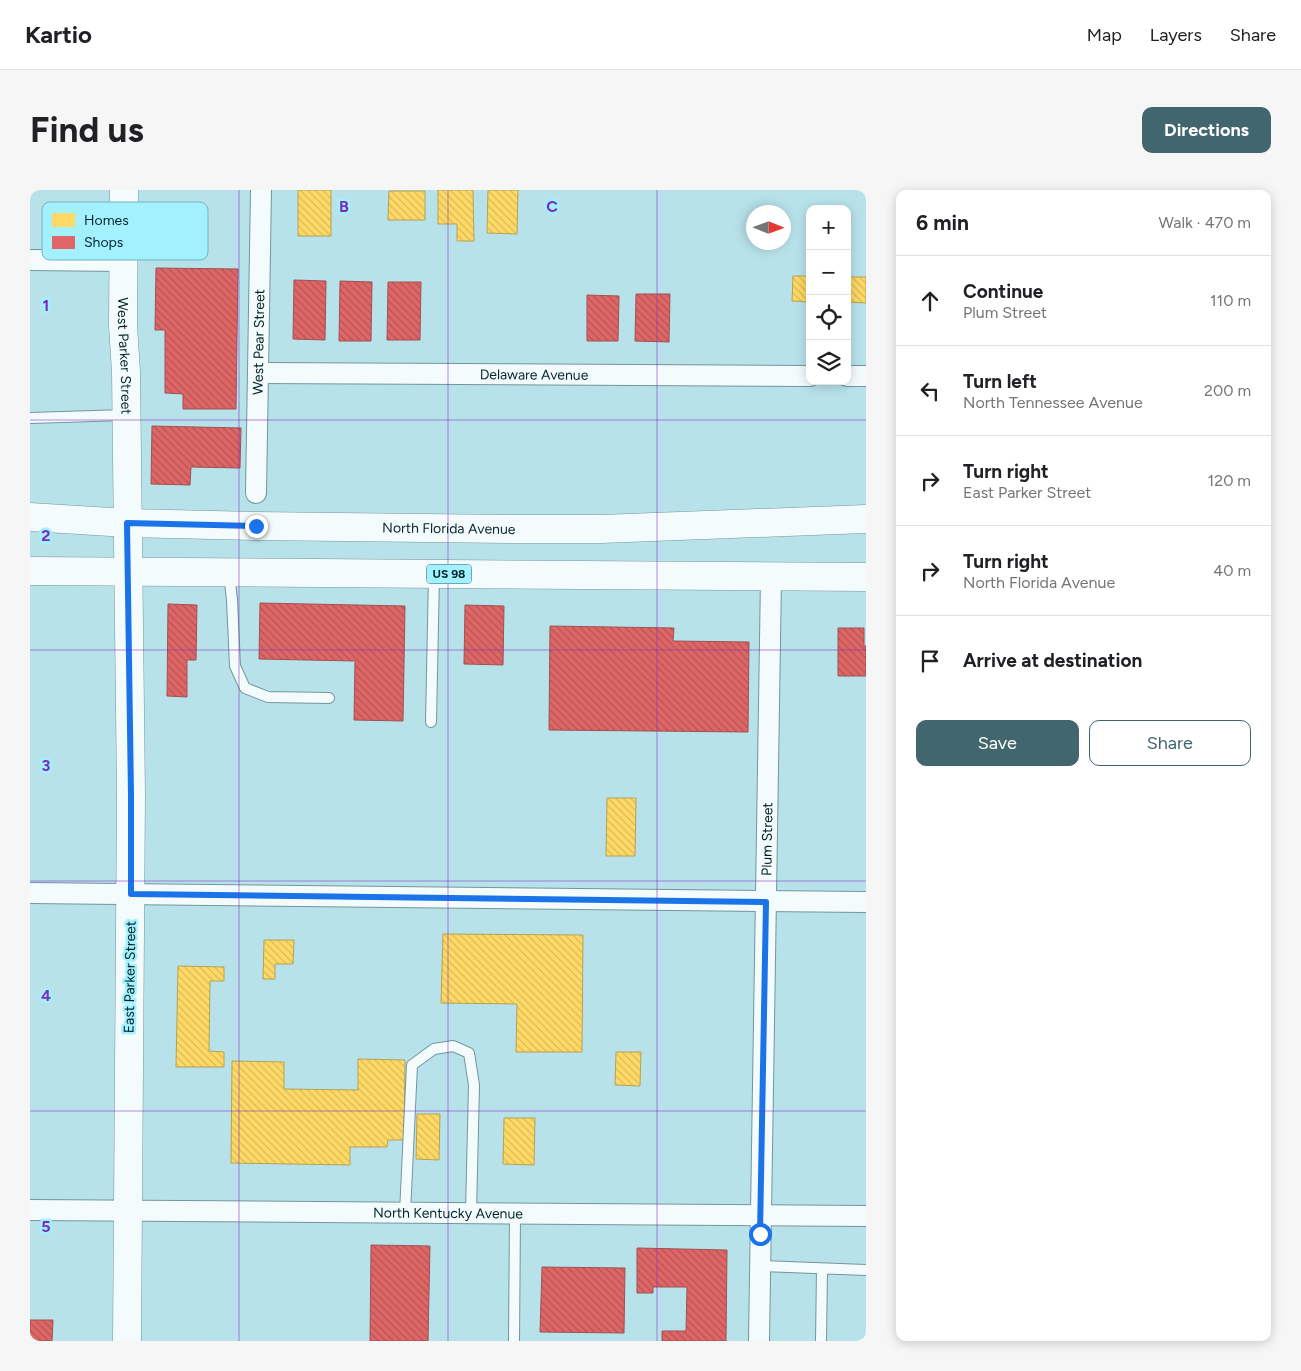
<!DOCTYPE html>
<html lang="en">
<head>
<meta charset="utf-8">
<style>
  body { margin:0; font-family:Figtree,sans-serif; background:#f6f6f6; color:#202124 }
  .controls { position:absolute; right:15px; top:15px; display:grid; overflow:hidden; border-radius:10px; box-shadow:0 2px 12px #0003 }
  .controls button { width:45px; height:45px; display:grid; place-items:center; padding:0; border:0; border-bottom:1px solid #e0e0e0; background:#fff; color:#202124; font:25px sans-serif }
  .compass { position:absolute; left:716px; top:15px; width:45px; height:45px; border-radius:50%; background:#fff; box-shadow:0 2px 12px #0003; rotate:91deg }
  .stop { position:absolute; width:15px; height:15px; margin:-11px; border:4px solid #1a73e8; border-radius:50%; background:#fff }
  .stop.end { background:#1a73e8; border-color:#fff; box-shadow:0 1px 5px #0008 }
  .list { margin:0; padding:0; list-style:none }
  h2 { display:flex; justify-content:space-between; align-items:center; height:65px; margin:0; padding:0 20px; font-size:21px }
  h2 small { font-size:16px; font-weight:400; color:#757577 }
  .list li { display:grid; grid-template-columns:32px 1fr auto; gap:15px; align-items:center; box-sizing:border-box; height:90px; padding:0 20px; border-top:1px solid #e0e0e0 }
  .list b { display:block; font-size:19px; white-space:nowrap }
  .list p { margin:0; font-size:16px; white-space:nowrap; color:#757577 }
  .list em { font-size:16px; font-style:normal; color:#757577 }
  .actions { display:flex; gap:10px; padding:15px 20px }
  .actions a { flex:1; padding:11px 0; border:1px solid #42666d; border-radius:10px; text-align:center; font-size:18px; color:#42666d }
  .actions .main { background:#42666d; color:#fff }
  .icon { flex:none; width:28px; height:28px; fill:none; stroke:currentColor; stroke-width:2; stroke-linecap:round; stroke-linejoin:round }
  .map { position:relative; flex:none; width:836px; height:1151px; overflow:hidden; border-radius:10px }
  header { display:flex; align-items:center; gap:30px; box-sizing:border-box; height:70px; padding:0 25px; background:#fff; border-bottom:1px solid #e0e0e0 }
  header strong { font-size:24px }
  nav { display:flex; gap:28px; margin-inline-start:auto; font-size:18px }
  .intro { display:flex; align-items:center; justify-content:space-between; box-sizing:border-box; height:120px; padding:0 30px }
  h1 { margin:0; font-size:35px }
  .button { padding:12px 22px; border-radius:10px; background:#42666d; color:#fff; font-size:18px; font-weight:700 }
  main { display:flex; gap:30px; padding:0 30px }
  aside { flex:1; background:#fff; border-radius:10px; box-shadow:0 2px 12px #0003 }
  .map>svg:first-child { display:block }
</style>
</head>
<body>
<header>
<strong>Kartio</strong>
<nav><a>Map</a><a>Layers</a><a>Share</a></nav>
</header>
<div class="intro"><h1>Find us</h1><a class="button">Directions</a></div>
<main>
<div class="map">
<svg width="836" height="1151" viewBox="0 0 836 1151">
  <defs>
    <pattern id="homes-back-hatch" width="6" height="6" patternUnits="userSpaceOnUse" patternTransform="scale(1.25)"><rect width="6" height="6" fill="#ffd966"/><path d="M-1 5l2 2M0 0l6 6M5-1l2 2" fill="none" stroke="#d9ba58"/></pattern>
    <pattern id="shops-back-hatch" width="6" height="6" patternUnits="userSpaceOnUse" patternTransform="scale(1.25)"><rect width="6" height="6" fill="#e06666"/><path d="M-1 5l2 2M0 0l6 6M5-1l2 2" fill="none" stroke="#b35454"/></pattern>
  </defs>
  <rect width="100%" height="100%" fill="#b8e2ea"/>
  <path fill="url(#homes-back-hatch)" stroke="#b3a354" d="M268,0H301V46H268Z
    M408,0H443L444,51H427V34H408Z
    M458,0H488L487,44L457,43Z
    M359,1H395V30H358Z
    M763,86H780V112L762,111Z
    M817,87H836V113L817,112Z
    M577,608H606L605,666H576Z
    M413,744L553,745L552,862H486L487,814L411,813Z
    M234,750H264L263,774H245V789H233Z
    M148,776L194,777V791H180L179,861L194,862V877H146Z
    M586,862H611L610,896L585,895Z
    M328,869L375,870L374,950H358L357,957H320V975L201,973L202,871L254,872V899L328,900Z
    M387,924H410L409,970L386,969Z
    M474,928H505L504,975L473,974Z"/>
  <path fill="url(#shops-back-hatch)" stroke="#9d5254" d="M126,78L208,79L206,219H153V204L135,203V140H125Z
    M264,90L296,91L295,150L263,149Z
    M310,91L342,92L341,151H309Z
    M358,92H391L390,150H357Z
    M606,104H640L639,152L605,151Z
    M557,105L589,106L588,151H557Z
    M122,236L211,238L210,278L161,277L160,295L121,294Z
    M230,413L375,416L373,531L324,530L325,471L229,469Z
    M138,414L167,415L166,470H157V507L137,506Z
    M435,415L474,416L473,475L434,474Z
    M520,436L644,438L643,451L719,452L718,542L519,540Z
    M808,438H834V456H836V486H808Z
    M341,1055L400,1056L398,1151H340Z
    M607,1058L697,1060L696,1151H632V1141H656L657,1097H623V1103H607Z
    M512,1077L595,1078L594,1143L510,1142Z
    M0,1130H23L22,1151H0Z"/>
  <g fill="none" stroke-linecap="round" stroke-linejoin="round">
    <g stroke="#73969c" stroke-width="12">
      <path id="lane" d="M0,228L96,225
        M199,384L202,410L205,476L215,498L238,507L299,508
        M401,532L404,385
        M375,1023L382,875L404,859L423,856L439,863L444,895L441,1023
        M730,1076L836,1080
        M484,1151L485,1024
        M791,1151L792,1079"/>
    </g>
    <g stroke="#73969c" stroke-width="22">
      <g id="street">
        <path d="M0,70L93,71"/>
        <path id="s1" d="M228,183L780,186"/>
        <path d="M817,186H836"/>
        <path id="s2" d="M226,303L231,0"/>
        <path d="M0,703L836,712"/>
        <path id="s3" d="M0,1020L836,1026"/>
        <path id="s4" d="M729,1151L741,387"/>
      </g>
    </g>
    <g stroke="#73969c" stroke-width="29">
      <g id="secondary">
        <path id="s5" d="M94,0L93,135L96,182L101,605L97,1151"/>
      </g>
    </g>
    <g stroke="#73969c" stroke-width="29">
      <g id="primary">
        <path id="s6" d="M0,327L97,333L226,336L487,339H571L836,329"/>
        <path d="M0,381L836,387"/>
      </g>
    </g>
    <use href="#lane" stroke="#f4fbfc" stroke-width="10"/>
    <use href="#street" stroke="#f4fbfc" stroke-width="20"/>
    <use href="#secondary" stroke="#f4fbfc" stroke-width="28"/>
    <use href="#primary" stroke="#f4fbfc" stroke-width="28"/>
  </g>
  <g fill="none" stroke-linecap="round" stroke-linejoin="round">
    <path stroke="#1a73e8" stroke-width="6" d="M226,336L97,333L101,605V704L736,712L730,1044"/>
  </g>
  <path fill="none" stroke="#7b2cbf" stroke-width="1" stroke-opacity="0.55" d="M209,0V1151M418,0V1151M627,0V1151M0,230H836M0,460H836M0,691H836M0,921H836"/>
  <g text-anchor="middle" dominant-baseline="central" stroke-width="5" stroke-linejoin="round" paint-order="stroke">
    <rect fill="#a3f0ff" stroke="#326169" stroke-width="1" x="396.5" y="374.5" width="45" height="19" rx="4"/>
    <g font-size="12" font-weight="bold" fill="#022429">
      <text x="419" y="384">US 98</text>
    </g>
    <g font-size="14" fill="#022429" stroke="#a3f0ff">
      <text stroke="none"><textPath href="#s2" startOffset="151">West Pear Street</textPath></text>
      <text stroke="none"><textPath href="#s5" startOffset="166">West Parker Street</textPath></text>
      <text stroke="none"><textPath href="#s1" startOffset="276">Delaware Avenue</textPath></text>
      <text stroke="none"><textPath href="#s6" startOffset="419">North Florida Avenue</textPath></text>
      <text stroke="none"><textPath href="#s4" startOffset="502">Plum Street</textPath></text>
      <text transform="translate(100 787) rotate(-89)">East Parker Street</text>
      <text stroke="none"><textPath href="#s3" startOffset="418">North Kentucky Avenue</textPath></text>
    </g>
  </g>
  <rect x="12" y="12" width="166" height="58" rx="8" fill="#a3f0ff" stroke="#73b3bf" stroke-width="1"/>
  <rect x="22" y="23" width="23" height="14" fill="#ffd966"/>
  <rect x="22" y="46" width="23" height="13" fill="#e06666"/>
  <g font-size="14" fill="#022429">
    <text x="54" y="35">Homes</text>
    <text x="54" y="57">Shops</text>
  </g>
  <g font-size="16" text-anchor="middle" font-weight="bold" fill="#7b2cbf" stroke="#a3f0ff" stroke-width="5" stroke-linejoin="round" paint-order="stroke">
    <text x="314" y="22">B</text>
    <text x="522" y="22">C</text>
    <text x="16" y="121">1</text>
    <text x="16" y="351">2</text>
    <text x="16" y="581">3</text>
    <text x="16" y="811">4</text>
    <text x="16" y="1042">5</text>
  </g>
</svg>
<div class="controls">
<button>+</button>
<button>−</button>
<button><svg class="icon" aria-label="locate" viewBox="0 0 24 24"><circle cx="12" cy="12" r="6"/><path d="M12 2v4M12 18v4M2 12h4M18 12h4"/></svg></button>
<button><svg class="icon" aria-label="layers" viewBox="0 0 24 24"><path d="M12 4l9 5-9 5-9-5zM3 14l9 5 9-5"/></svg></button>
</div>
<svg class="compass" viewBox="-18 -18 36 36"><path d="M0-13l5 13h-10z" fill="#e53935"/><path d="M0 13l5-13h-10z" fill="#757577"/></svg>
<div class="stop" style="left:730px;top:1044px"></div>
<div class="stop end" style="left:226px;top:336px"></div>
</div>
<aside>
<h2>6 min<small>Walk · 470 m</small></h2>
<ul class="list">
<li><svg class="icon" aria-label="ahead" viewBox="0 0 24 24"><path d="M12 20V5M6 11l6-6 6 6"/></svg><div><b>Continue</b><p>Plum Street</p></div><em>110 m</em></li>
<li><svg class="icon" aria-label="left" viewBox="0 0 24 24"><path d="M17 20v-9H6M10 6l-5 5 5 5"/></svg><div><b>Turn left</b><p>North Tennessee Avenue</p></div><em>200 m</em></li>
<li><svg class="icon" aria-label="right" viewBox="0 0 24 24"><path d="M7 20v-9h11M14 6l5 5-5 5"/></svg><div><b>Turn right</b><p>East Parker Street</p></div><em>120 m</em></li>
<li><svg class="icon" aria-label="right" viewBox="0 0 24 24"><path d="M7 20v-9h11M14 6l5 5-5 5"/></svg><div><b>Turn right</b><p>North Florida Avenue</p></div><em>40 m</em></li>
<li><svg class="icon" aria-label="arrive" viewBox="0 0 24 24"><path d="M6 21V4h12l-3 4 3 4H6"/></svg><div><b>Arrive at destination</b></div></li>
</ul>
<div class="actions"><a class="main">Save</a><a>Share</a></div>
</aside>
</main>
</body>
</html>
